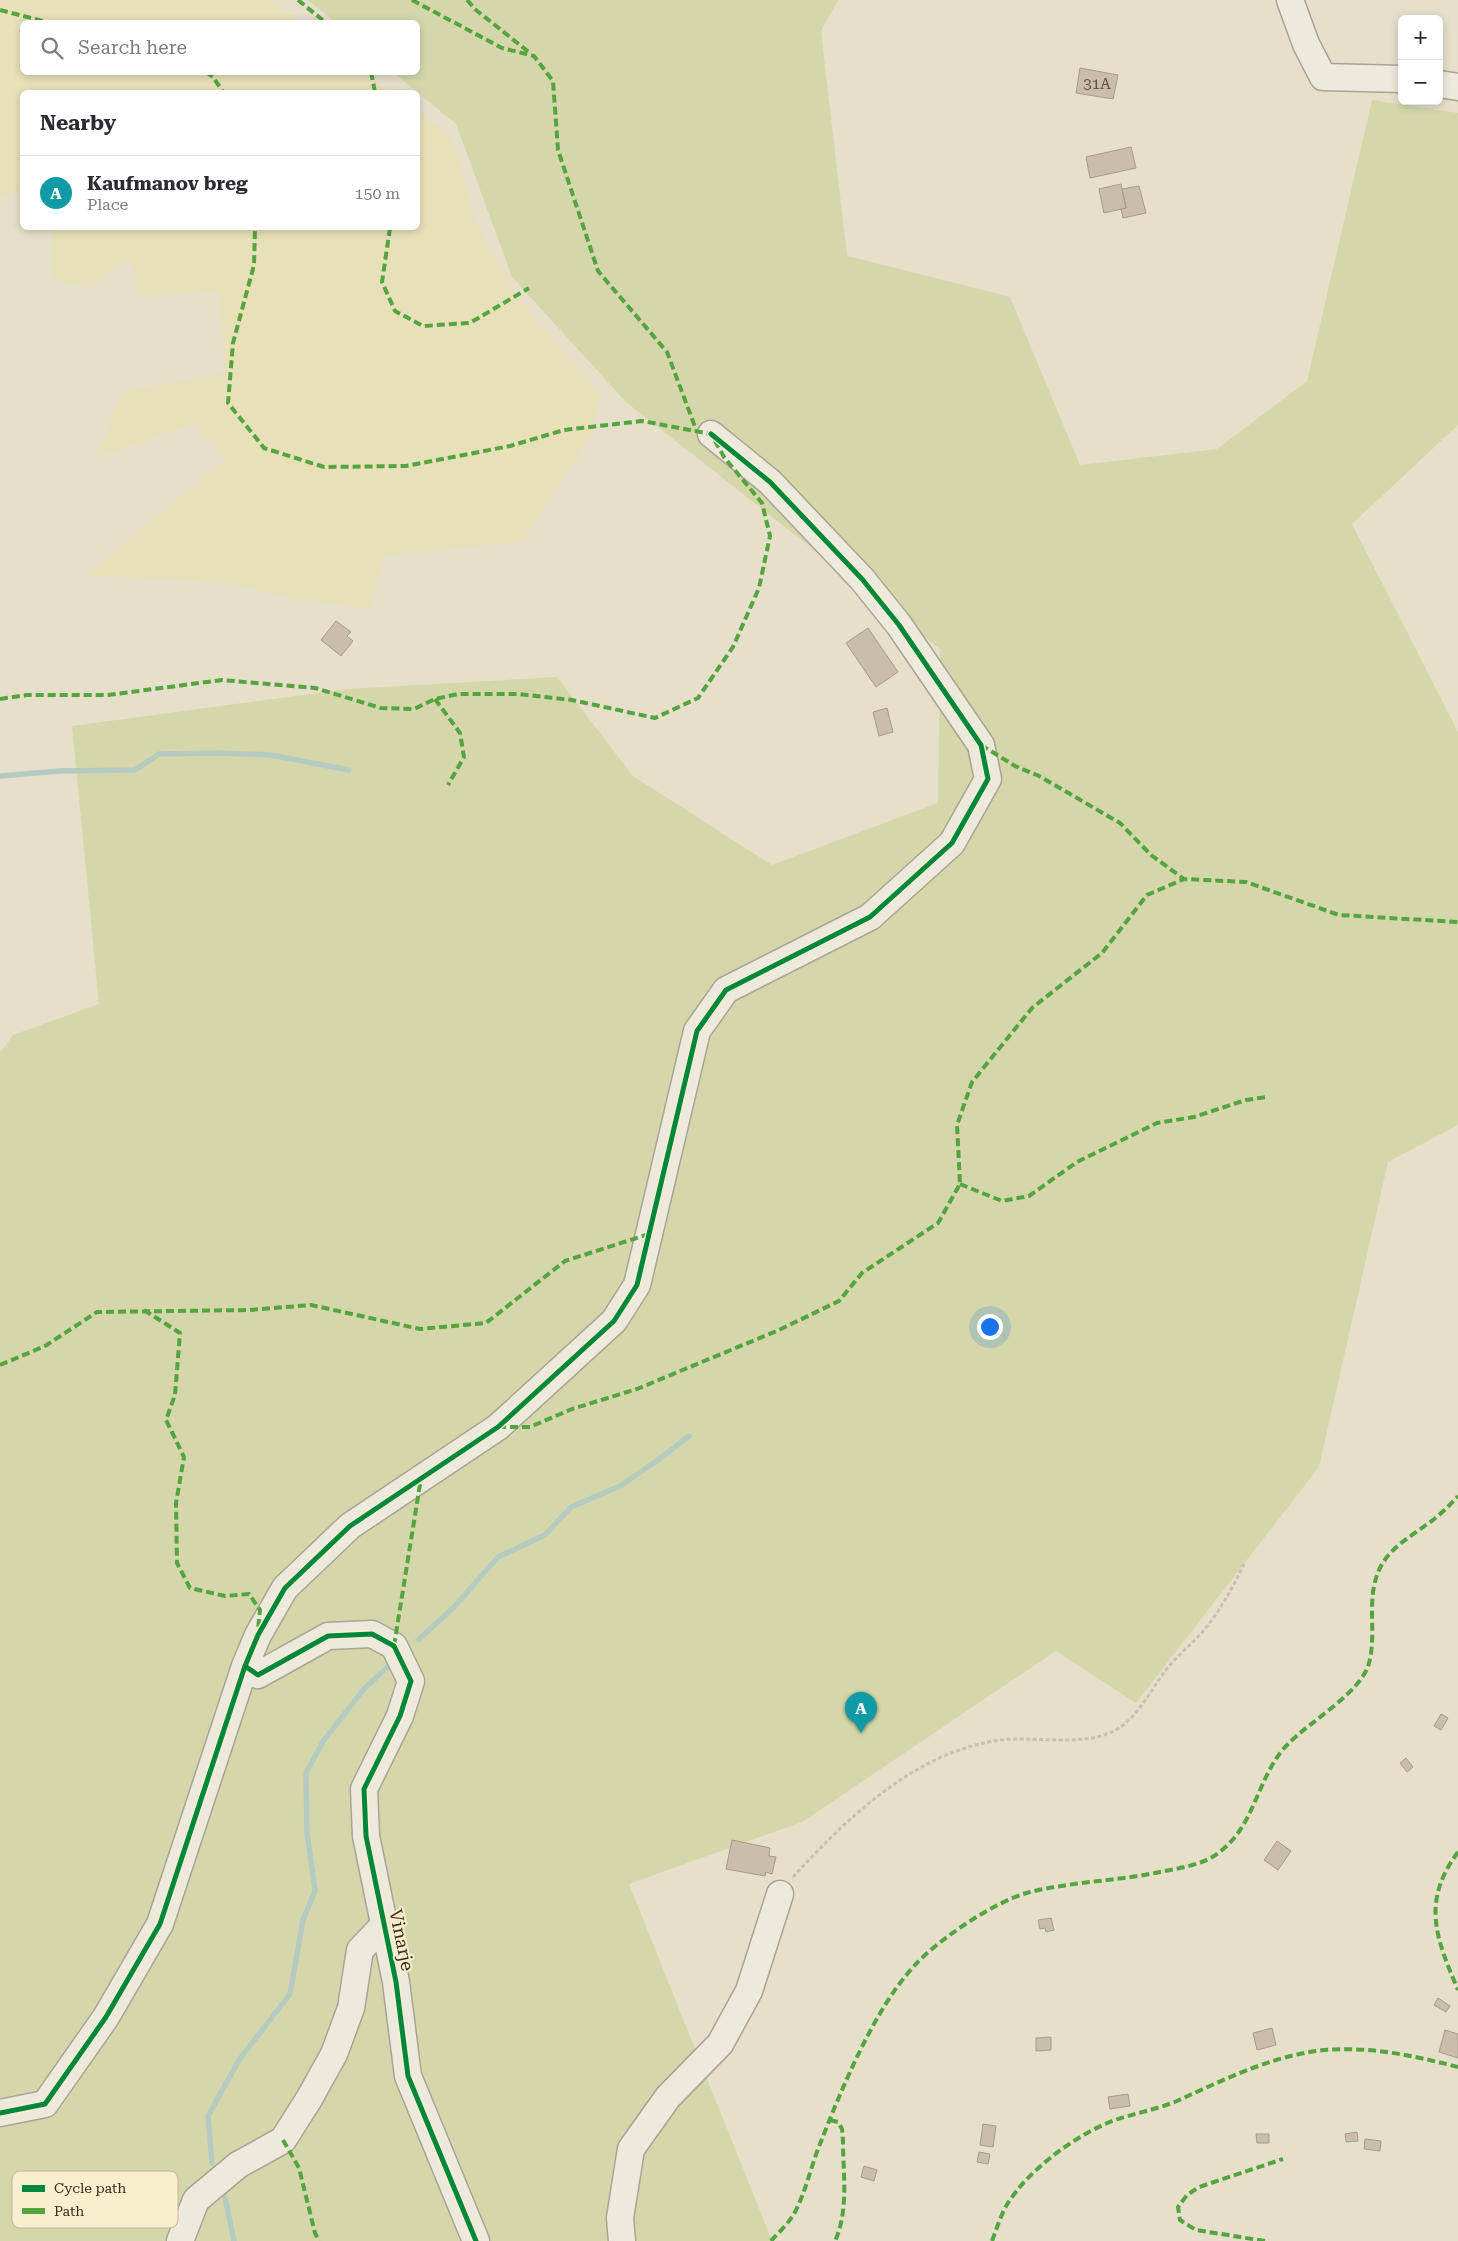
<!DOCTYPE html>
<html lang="en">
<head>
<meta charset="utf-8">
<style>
  body { margin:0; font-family:"Roboto Serif",serif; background:#f7f7f7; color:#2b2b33 }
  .controls { position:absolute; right:15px; top:15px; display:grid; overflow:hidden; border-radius:8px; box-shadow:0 2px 8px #0003 }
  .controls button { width:45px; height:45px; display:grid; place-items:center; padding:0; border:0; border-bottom:1px solid #e1e1e2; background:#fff; color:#2b2b33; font:25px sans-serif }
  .you { position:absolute; left:989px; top:1326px; width:18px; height:18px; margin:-12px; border:4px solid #fff; border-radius:50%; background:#1a73e8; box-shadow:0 0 0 8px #1a73e833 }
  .badge { display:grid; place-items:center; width:32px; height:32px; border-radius:50%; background:#db2777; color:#fff; font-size:16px; font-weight:700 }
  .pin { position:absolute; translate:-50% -41px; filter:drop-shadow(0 1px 2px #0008) }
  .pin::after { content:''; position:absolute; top:26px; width:18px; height:15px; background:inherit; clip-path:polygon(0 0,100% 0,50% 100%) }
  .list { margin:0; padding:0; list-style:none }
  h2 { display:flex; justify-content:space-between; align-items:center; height:65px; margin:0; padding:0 20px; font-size:21px }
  h2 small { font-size:16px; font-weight:400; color:#7c7c81 }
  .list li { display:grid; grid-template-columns:32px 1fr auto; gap:15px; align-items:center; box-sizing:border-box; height:75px; padding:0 20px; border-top:1px solid #e1e1e2 }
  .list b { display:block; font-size:19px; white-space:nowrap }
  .list p { margin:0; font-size:16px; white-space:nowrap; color:#7c7c81 }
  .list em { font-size:16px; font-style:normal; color:#7c7c81 }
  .icon { flex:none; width:28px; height:28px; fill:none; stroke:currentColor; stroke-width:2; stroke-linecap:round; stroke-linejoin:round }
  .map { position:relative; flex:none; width:1458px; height:2241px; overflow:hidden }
  .search { position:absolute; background:#fff; box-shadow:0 2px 8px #0003; left:20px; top:20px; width:400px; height:55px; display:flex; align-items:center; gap:12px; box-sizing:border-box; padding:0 18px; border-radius:8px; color:#7c7c81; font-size:19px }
  .panel { position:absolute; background:#fff; box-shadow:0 2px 8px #0003; left:20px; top:90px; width:400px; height:140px; border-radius:8px }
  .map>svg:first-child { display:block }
</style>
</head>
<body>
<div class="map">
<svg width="1458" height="2241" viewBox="0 0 1458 2241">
  <rect width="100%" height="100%" fill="#e6dfca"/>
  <path fill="#e7e0b9" d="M0,0H271L299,22H22V72L361,73L390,92H22V188L0,196Z
    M418,112L451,135L475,220L516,296L601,396L590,435L524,541L384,556L370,608L299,600L231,583L86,575L226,460L195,423L97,457L123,392L225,373L220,292L139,296L130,259L88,287L52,280V228H418Z"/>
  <path fill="#d5d7ab" d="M308,0H838L821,31L847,256L1010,297L1080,465L1217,449L1307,381L1372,100L1458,113V425L1352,524L1458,732V1125L1388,1162L1319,1467L1136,1703L1056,1651L802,1822L629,1884L772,2241H0V1053L13,1035L99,1004L72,726L348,689L557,677L633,776L772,865L938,803L940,649L626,402L512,277L456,124L394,73L418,72V22H335Z"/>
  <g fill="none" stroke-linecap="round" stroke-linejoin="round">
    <path stroke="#b6cbc0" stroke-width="5.5" d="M0,776L60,771L135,770L159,754L221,753L271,755L349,770
      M418,1640L454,1607L498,1557L545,1535L571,1507L620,1486L658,1460L689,1436
      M212,2163L208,2116L239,2060L290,1994L303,1920L315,1891L307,1832L306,1773L324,1740L364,1689L394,1661
      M225,2197L234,2241"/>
  </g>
  <path fill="#cabdaa" stroke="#a69a8a" d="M1080,68L1118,75L1113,99L1076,93Z
    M1131,147L1136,168L1090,178L1086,157Z
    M1121,184L1126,208L1104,213L1099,189Z
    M1139,186L1146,213L1123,218L1121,209L1126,208L1122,189Z
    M336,621L351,632L347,636L353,641L341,656L321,640Z
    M868,628L898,672L876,687L846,643Z
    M887,708L893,732L879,736L873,712Z
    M1441,1714L1448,1718L1441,1730L1434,1726Z
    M1406,1758L1413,1767L1407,1772L1400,1763Z
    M732,1840L770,1848L769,1856L776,1857L772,1874L766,1872L765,1876L726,1869Z
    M1277,1841L1291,1851L1278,1870L1264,1860Z
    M1051,1918L1054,1930L1046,1932L1045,1928L1040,1929L1038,1920Z
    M1438,1998L1450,2006L1446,2012L1434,2005Z
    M1272,2028L1276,2045L1257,2050L1253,2033Z
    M1445,2030L1458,2034V2058L1439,2052Z
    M1051,2037V2050L1036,2051V2038Z
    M1128,2094L1130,2106L1110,2109L1108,2097Z
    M983,2124L996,2126L993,2147L980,2145Z
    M1357,2132L1358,2141L1346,2142L1345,2134Z
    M1256,2134H1269V2143H1257Z
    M1365,2139L1381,2141L1380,2151L1364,2149Z
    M979,2152L990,2154L988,2164L977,2162Z
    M864,2166L877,2170L874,2181L861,2177Z"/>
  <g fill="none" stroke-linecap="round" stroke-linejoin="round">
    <g stroke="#aba394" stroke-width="29">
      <path id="minor" d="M1290,0L1306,44L1323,77L1402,79
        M1439,84L1458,87
        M0,2113L45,2104L106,2017L160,1924L245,1666
        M180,2241L196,2200L238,2165L283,2140L309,2099L334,2054L351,2008L360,1950L385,1924
        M476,2241L408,2076L396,1982L366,1836L364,1789L400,1716L411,1681L394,1646L372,1634L328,1636L258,1675L245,1666L258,1635L285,1588L350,1526L498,1427L614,1321L637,1285L697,1031L726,990L870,917L952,843L988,779L981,745L899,625L862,579L770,482L711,434
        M622,2241L620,2218L631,2149L668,2097L720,2044L749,1991L780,1894"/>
    </g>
    <path stroke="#c6c0b3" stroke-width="3" stroke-dasharray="4 2.5" stroke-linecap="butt" d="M793,1877C848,1817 916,1751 1001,1740C1036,1736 1083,1747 1114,1731C1140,1717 1152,1686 1170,1665C1181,1652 1194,1642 1205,1629C1221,1609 1233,1587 1244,1564"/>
    <use href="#minor" stroke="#ede9dd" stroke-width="26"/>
    <path stroke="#54a440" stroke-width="4" stroke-dasharray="8 4" stroke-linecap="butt" d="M298,0L325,22
      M412,0L502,48L534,56L553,81L558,150L598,271L667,352L697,432
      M467,0L476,10L530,53
      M0,10L47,22
      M206,72L213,77L223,92
      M371,72L375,92
      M390,228L382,282L395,311L423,326L470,323L529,288
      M0,699L27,695H108L222,680L315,688L381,708L414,709L435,699L458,694H518L572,700L655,718L698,698L733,647L759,588L770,536L762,503L724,457L711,434L642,421L564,430L510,446L406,466L324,467L264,448L228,403L233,343L254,265L255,228
      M435,699L460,733L464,757L448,785
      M981,745L1015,766L1039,776L1120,823L1151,855L1184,879
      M960,1184L1002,1201L1029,1196L1077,1162L1157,1123L1194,1117L1246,1100L1266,1097
      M144,1310L180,1333L175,1395L166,1420L184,1457L176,1503L177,1563L190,1588L225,1596L249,1594L260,1610L258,1630
      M0,1365L45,1346L97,1312L249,1310L311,1305L420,1329L486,1323L565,1261L649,1234
      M498,1427H530L572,1409L637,1389L779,1330L839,1301L862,1273L938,1223L960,1184L957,1125L972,1082L1032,1008L1102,953L1147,895L1184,879L1246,882L1339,915L1458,922
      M394,1646L421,1478
      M1458,1852C1421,1902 1436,1938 1458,1990
      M830,2120L838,2122L842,2129L843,2141C843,2174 849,2210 835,2241
      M283,2140L299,2168L315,2233L319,2241
      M771,2241C779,2232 789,2223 795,2212C806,2191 811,2166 820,2144C842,2088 874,2009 915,1965C939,1939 995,1901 1030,1892C1071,1882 1114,1881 1155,1873C1178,1868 1204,1866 1222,1850C1256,1823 1258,1774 1288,1744C1309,1722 1362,1692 1369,1663C1378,1630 1363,1593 1384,1561C1394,1546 1411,1536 1426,1525C1438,1517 1448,1507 1458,1496
      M992,2241C997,2228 1001,2214 1008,2203C1028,2171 1071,2139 1105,2124C1128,2114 1153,2111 1177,2101C1221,2081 1267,2058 1316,2051C1365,2045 1411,2055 1458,2067
      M1265,2241L1196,2230L1180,2220L1178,2207L1187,2195L1199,2187L1283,2159"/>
    <g stroke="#f9efcf" stroke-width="8">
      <path id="cycleway" d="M0,2113L45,2104L106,2017L160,1924L245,1666
        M476,2241L408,2076L396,1982L366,1836L364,1789L400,1716L411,1681L394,1646L372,1634L328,1636L258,1675L245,1666L258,1635L285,1588L350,1526L498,1427L614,1321L637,1285L697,1031L726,990L870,917L952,843L988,779L981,745L899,625L862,579L770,482L711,434"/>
    </g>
    <use href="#cycleway" stroke="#00873e" stroke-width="5"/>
  </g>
  <g text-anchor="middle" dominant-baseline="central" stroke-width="4" stroke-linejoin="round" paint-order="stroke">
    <g font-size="15" fill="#5e503f">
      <text x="1097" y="84">31A</text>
    </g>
    <g font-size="18" fill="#3a2c1b" stroke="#f9efcf">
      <text transform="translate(402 1940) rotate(78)">Vinarje</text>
    </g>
  </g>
  <rect x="12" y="2171" width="166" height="57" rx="8" fill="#f9efcf" stroke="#c0b499" stroke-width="1"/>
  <rect x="22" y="2185" width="23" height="7" fill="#00873e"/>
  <rect x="22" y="2208" width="23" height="6" fill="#54a440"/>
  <g font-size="14" fill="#3a2c1b">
    <text x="54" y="2193">Cycle path</text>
    <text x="54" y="2216">Path</text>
  </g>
</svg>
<div class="controls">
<button>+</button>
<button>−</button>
</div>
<div class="you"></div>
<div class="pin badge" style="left:861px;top:1733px;background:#0f9aa8">A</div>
<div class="search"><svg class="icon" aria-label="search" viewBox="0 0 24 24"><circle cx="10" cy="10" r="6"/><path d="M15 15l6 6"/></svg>Search here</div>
<section class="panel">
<h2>Nearby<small></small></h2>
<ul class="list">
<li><span class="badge" style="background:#0f9aa8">A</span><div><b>Kaufmanov breg</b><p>Place</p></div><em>150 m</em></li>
</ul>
</section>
</div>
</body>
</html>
